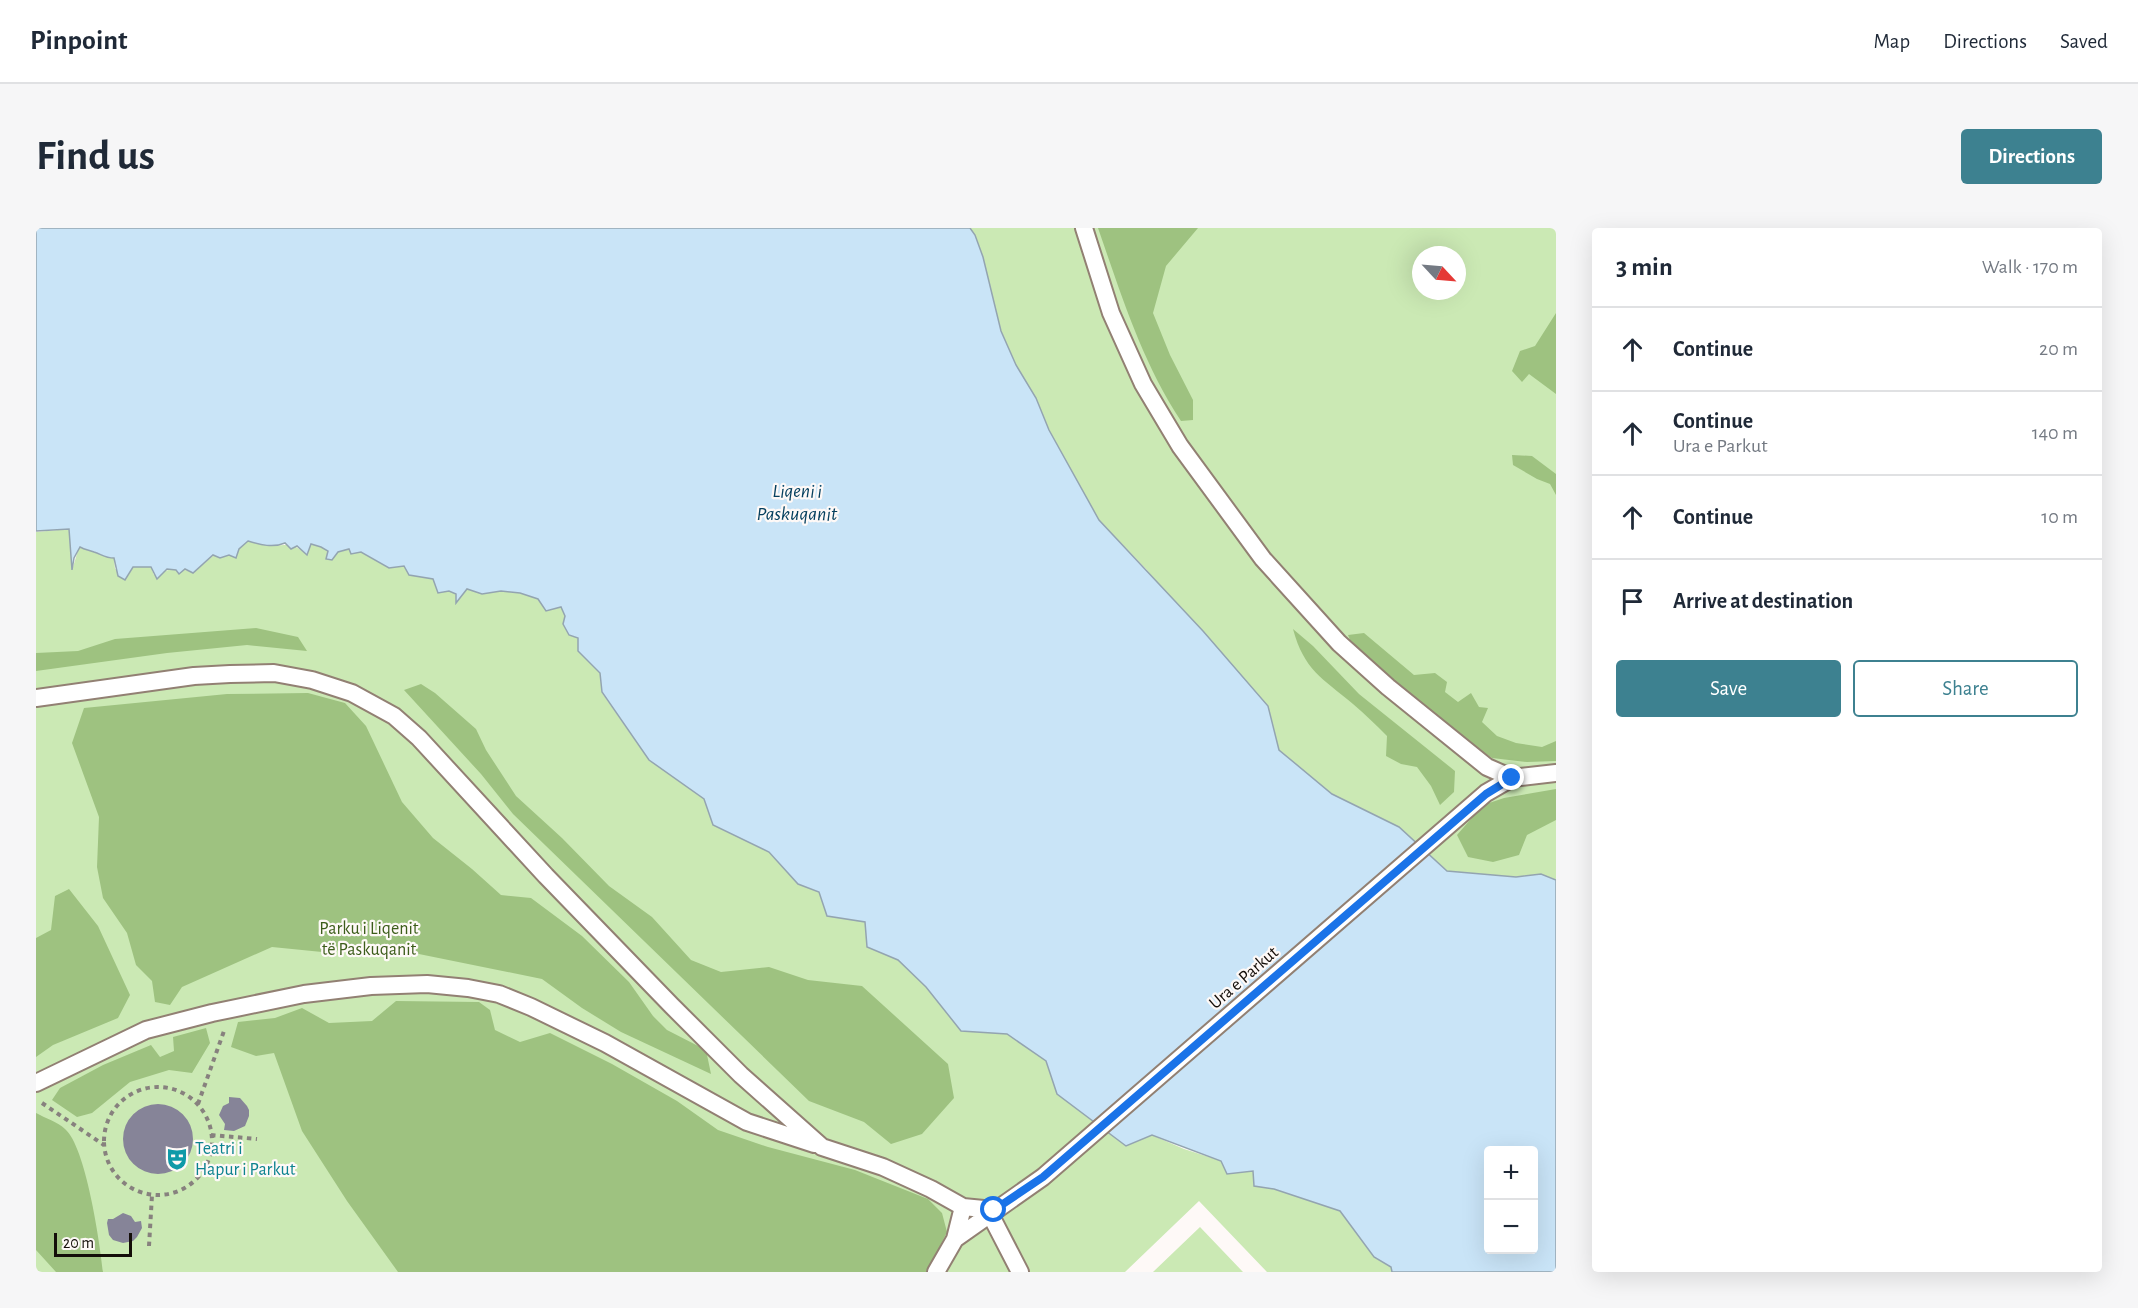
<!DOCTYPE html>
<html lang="en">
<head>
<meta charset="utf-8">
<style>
  body { margin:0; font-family:"Alegreya Sans",sans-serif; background:#f6f6f7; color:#1f2937 }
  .controls { position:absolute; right:18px; bottom:18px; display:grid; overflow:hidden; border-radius:6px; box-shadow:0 6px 24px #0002 }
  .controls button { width:54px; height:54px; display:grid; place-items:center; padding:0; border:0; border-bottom:2px solid #e0e1e3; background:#fff; color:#1f2937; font:30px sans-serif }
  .compass { position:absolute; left:1376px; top:18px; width:54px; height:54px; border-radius:50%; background:#fff; box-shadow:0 6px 24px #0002; rotate:116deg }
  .scale { position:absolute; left:18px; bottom:15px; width:78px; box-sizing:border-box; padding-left:6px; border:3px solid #140e09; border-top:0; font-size:16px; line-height:21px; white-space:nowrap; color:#140e09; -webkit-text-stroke:4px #fef9f7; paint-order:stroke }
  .stop { position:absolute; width:18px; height:18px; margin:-14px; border:4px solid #1a73e8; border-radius:50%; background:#fff }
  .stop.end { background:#1a73e8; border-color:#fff; box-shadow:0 2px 6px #0008 }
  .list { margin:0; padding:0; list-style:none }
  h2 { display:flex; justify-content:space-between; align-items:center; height:78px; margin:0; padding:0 24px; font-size:26px }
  h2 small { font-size:20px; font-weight:400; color:#747a83 }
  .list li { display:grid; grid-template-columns:39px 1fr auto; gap:18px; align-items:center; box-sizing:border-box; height:84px; padding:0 24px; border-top:2px solid #e0e1e3 }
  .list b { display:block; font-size:22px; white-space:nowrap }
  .list p { margin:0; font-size:20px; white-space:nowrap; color:#747a83 }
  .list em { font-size:20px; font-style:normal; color:#747a83 }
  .actions { display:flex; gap:12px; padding:18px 24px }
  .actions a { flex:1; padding:14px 0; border:2px solid #3d8190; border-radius:6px; text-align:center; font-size:21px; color:#3d8190 }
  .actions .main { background:#3d8190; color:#fff }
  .icon { flex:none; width:33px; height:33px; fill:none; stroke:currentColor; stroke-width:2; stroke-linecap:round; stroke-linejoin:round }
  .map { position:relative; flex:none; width:1520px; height:1044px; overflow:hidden; border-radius:6px }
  header { display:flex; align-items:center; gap:36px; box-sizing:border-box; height:84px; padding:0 30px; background:#fff; border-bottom:2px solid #e0e1e3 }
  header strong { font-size:28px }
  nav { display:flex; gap:33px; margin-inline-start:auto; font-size:21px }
  .intro { display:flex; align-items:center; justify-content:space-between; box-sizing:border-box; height:144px; padding:0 36px }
  h1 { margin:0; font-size:42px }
  .button { padding:15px 27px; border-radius:6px; background:#3d8190; color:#fff; font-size:21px; font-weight:700 }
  main { display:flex; gap:36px; padding:0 36px }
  aside { flex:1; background:#fff; border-radius:6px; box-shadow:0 6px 24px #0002 }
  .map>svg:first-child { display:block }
</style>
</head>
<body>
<header>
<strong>Pinpoint</strong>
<nav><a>Map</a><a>Directions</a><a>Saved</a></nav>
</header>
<div class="intro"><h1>Find us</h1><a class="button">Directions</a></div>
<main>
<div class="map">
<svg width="1520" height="1044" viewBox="0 0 1520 1044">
  <rect width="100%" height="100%" fill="#fef9f7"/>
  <path fill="#cbe9b4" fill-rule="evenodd" d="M934,0H1520V652L1505,646L1480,649L1411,643L1363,599L1296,566L1243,522L1237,498L1110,341L1063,292L1013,202L1000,170L980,137L965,103ZM1385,27H1421V63H1385Z
    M33,301L37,339L43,319C49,322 53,322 58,324C65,326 69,330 78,330L79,341L93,346L97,339H115L118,347C131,341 144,338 157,345L178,327L203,321L212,313C219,315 225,317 231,317C251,319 254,312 271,327L274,316L285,319L292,323L290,331L302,324L313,321L325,324L353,340L368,338L373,347L397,351L420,366V374L430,361L446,366L465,363L484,365L525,379L529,388L527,396L533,407L542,410V423L564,445L566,465L613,532L668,571L677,597L733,624L762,656L783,664L791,688L829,694L831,719L862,732L890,759L925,802L971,805L1010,833L1021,866L1148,921L1217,943L1218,958L1238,961L1304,983L1338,1029L1355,1039L1356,1044H1231L1163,973L1089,1044H0V304Z
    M1164,999L1207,1044H1117Z"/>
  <path fill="#9ec280" d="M1062,0H1162L1130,38L1117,85L1134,127L1157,172V192L1145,193C1106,134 1085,66 1062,0Z
    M1520,85V166L1493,146L1486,154L1476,143L1484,123L1499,118Z
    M1476,227L1496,228L1520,246V267L1514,256L1501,251L1477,237Z
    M220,400L262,409L271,423L211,417L131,425L0,443V425L42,423L79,411Z
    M1257,401L1277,418L1323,466L1419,543L1418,564L1404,577L1395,558L1381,539L1365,536L1350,528L1351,508C1340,497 1329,486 1317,476C1286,450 1268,442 1257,401Z
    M1328,405L1378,447L1399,445L1411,454L1409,464L1422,474L1435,465L1443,479L1452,480L1446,494L1461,508L1480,515L1506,519L1520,513V533L1491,534L1456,530L1432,514L1316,417L1312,407Z
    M385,456L399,465L440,501L450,522L480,568L526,610L573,658L616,689L655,732L685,744L733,739L772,752L826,758L912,836L918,870L886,906L855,916L828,894L773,873L477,586L445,546L368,462Z
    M272,465L309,475L330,498L366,574L397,610L436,641L465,667L495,670L546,708L593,754L617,788L631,802L670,822L675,846L585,804L546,780L506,751L378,725L334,719L286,724L236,719L146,759L134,777L119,774L116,753L100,737L91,705L67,670L61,639L63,589L36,515L48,480L191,466Z
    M1520,561V592L1491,607L1483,627L1457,634L1432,629L1421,607L1447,577L1468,570Z
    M33,661L62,698L94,767L82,790L17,817L0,829V710L15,702L19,668Z
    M360,773L443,774L454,782L459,802L484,814L514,805L576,836L641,873L682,902L732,919L819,942L892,971L906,985L911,1004L891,1044H362L311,973L266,903L238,825L220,828L195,819L202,794L239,790L266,780L293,795L336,793Z
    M170,800L174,815L156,845L133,842L94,854L56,885L41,889L16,872L24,860L67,837L115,817L124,829L138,823L137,809Z
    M0,885C9,890 22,894 29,901C50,919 64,1015 67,1044H20L0,1022Z"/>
  <path fill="#c9e4f7" stroke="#93a4b0" stroke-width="1.5" fill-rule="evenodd" d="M0,0H934L939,7L947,29L965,103L980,137L1000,170L1013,202L1063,292L1167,403L1232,478L1243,522L1296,566L1363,599L1411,643L1480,649L1505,646L1520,652V1044H1356L1355,1039L1338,1029L1304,983L1238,961L1218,958L1217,943L1191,946L1185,933L1116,907L1090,918L1021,866L1010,833L971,806L925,803L890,759L862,732L831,719L829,694L791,688L783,664L762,656L733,624L677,597L668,571L613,532L566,464L564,445L542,423V410L533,407L527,396L529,388L525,379L510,383L502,371L484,365L465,363L446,366L431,361L420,375V366L413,363L402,365L397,351L373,347L368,338L353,340L325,324L315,326L313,321L302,324L296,332L290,331L292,323L285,319L275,316L271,327L261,318L255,321L249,315C237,320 225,317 212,313L203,321L200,330L193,327L184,330L177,327L157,345L149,341L143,346L140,342L131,341L121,351L115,339H97L89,352L82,348L78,330C69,330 65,326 58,324C53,322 49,322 44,319L38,330L36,342L33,301L0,303ZM1452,922H1498V1022H1452Z"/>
  <path fill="#868498" d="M193,869L204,870L211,878L213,882V888L209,898L198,903L188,902L189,896L183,887L187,878L193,875Z
    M87 911a35 35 0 1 1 70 0a35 35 0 1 1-70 0Z
    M87,985L95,988L99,994L105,993L106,1000L101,1009L97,1013L87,1015L77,1012L73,1007L71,995L72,991H77Z"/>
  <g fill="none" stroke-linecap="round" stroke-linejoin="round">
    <g stroke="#928073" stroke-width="20">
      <path id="pedestrian" d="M1048,0L1075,85L1107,156L1144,218L1227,331L1303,415L1352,459L1451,539L1476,550
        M0,470L158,448L194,446L238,445L276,452L316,465L358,488L383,510L510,648L635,777L705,847L786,919L847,939L895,961L927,979L958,982
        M0,855L110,802L176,785L268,766L335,758L391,756L432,760L463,766L495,779L569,815L711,894L778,916
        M954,986L984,1044
        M919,1011L1007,949L1450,565L1476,550L1520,545
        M900,1044L919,1011L927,979"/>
    </g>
    <path stroke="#87817e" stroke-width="4" stroke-dasharray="4.5 4.5" stroke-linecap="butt" d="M68 913a54 54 0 1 1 108 0a54 54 0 1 1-108 0Z
      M6,875L68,917
      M162,876L188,803
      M175,907L221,911
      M113,1018L116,967"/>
    <use href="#pedestrian" stroke="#fff" stroke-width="16"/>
  </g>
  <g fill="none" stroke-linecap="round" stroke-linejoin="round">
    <path stroke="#1a73e8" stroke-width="8" d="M958,982L1007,949L1450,566L1476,550"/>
  </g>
  <defs>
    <g id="theatre-bare" transform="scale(1.8)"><path d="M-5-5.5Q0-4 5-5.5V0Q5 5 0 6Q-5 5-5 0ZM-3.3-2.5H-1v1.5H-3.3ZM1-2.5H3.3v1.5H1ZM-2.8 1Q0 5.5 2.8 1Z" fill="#0f9aa8" stroke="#fef9f7" stroke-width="2.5" paint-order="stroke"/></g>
  </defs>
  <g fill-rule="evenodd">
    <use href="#theatre-bare" x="141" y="931"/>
  </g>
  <g text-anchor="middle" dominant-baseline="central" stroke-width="4.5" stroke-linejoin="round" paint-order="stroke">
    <g font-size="18" fill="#3c5d1a" stroke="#fef9f7">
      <text x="333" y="701">Parku i Liqenit<tspan x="333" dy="21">të Paskuqanit</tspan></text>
    </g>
    <g font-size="18" fill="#140e09" stroke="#fef9f7">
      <text transform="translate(1208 750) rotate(-41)">Ura e Parkut</text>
    </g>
    <g font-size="18" fill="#0d838f" stroke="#fef9f7" text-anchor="start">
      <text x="159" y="921">Teatri i<tspan x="159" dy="21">Hapur i Parkut</tspan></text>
    </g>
    <g font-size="20" font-style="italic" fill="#06405f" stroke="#fef9f7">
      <text x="761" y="263">Liqeni i<tspan x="761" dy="23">Paskuqanit</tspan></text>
    </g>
  </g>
</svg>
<div class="controls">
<button>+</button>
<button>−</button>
</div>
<svg class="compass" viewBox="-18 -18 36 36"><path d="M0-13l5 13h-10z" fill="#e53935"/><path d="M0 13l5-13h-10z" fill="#747a83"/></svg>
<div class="scale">20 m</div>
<div class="stop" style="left:958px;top:982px"></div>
<div class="stop end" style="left:1476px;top:550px"></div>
</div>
<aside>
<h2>3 min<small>Walk · 170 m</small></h2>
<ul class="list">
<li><svg class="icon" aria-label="ahead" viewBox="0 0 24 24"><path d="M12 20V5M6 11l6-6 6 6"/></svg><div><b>Continue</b></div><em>20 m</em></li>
<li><svg class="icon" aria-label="ahead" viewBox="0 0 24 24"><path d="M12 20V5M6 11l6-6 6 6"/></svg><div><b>Continue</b><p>Ura e Parkut</p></div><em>140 m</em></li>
<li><svg class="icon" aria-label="ahead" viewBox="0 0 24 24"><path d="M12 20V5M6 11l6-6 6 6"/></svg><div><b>Continue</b></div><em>10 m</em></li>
<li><svg class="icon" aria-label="arrive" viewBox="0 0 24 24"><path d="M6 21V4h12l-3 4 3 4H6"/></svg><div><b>Arrive at destination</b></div></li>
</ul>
<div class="actions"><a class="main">Save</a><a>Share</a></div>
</aside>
</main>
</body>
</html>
